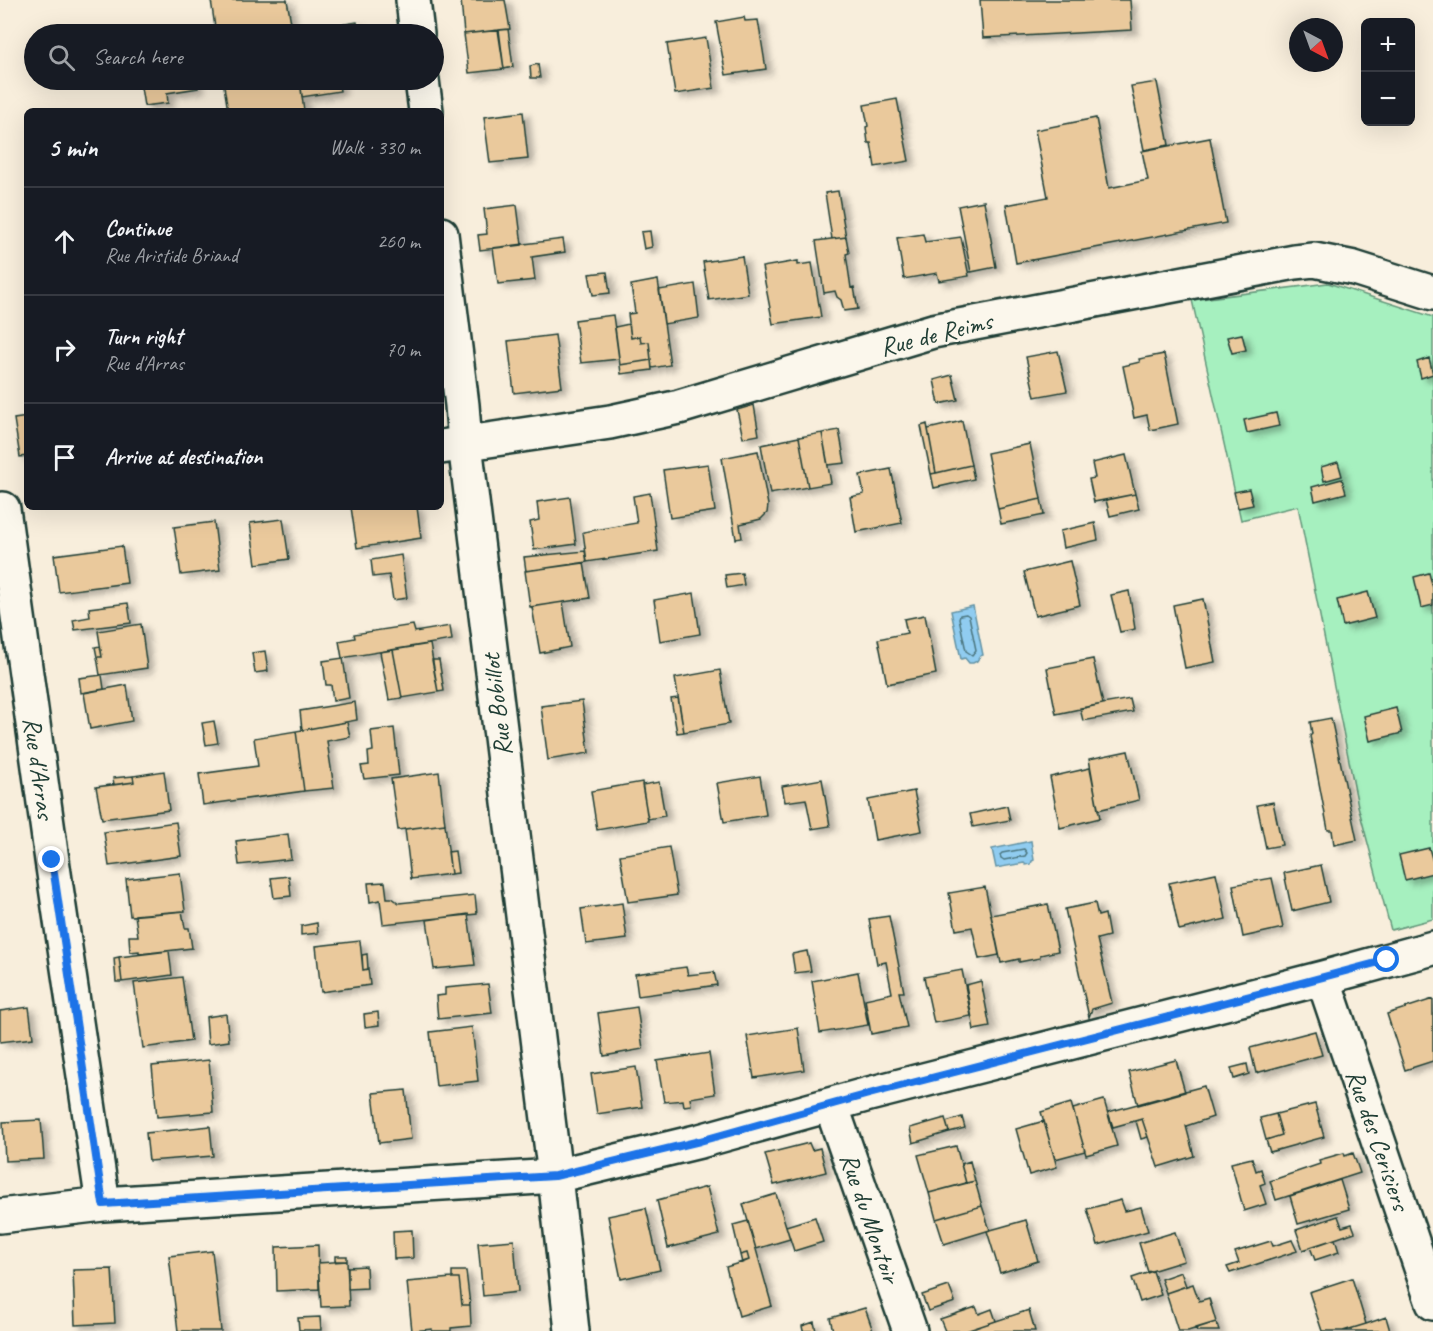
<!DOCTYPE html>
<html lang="en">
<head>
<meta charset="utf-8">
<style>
  body { margin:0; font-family:Caveat,sans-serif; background:#242831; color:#f1f3f6 }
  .controls { position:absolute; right:18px; top:18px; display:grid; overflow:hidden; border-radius:9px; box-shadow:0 6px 24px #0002 }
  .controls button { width:54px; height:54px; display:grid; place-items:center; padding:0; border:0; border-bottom:2px solid #363941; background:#171b24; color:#f1f3f6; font:30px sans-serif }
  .compass { position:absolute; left:1289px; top:18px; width:54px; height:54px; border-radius:50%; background:#171b24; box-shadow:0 6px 24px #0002; rotate:139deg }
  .stop { position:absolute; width:18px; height:18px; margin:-14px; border:4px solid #1a73e8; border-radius:50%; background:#fff }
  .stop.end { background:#1a73e8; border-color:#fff; box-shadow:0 2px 6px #0008 }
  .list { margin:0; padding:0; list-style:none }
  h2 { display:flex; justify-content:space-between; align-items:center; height:78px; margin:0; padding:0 24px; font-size:26px }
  h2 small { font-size:20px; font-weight:400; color:#9ea1a6 }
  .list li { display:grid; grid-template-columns:39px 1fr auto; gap:18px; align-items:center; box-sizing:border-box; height:108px; padding:0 24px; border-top:2px solid #363941 }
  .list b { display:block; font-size:22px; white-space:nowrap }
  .list p { margin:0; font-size:20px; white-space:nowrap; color:#9ea1a6 }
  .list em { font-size:20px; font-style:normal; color:#9ea1a6 }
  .icon { flex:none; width:33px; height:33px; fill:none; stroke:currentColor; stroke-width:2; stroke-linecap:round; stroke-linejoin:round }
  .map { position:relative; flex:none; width:1433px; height:1331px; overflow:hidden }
  .search { position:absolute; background:#171b24; box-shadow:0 6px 24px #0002; left:24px; top:24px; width:420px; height:66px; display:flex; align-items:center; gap:15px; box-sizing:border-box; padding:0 21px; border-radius:33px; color:#9ea1a6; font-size:22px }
  .panel { position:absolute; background:#171b24; box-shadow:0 6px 24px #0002; left:24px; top:108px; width:420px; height:402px; border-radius:9px }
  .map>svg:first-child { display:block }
</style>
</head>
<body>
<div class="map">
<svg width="1433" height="1331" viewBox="0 0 1433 1331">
  <defs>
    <filter id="shadow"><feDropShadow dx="6" dy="4" stdDeviation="3" flood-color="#0004"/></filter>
  </defs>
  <rect width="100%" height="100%" fill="#f8eedc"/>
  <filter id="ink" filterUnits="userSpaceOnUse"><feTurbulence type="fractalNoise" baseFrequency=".0167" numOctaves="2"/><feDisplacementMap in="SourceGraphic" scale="12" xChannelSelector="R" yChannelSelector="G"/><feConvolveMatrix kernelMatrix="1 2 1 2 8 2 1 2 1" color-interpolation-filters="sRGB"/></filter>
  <g filter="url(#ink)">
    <path fill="#a6f0bf" stroke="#62967a" stroke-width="1.5" d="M1328,283L1433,317V919L1391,930L1358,806L1298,506L1241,520L1192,300Z"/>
    <path fill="#90ccf0" stroke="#6393a5" stroke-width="1.5" d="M973,606L983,655L980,656L977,661L973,663H969L965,658L961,659L951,611Z
      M1031,841L1034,860L1032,861L1031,864L1026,865L1024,863L996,868L992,849Z"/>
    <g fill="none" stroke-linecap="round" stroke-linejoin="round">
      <path stroke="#4c767f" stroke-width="1.5" d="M966,614L969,616L976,650L972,655L966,651L959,618L960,615Z
        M1024,849L1027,853L1025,856L1004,860L1001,858L1000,855L1002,853Z"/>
    </g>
    <path fill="#eac99c" stroke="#1f3d34" stroke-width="1.5" filter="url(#shadow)" d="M211,0H287L293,34H216Z
      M461,0H505L510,29L464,34Z
      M980,0H1130L1132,30L983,38Z
      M744,17L745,21L758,20L766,69L726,75L716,22Z
      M357,22L359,34H308L307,30Z
      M508,29L513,67L504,69L499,30Z
      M498,30L504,69L469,73L464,34Z
      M706,38L714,88L675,94L667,44Z
      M538,64L540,78H531L530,66Z
      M151,80H197L198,88L167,93L168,103L144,106L140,81Z
      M223,80H300L304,111H228Z
      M308,80H338L340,91L302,97L300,81Z
      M1157,82L1169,145L1144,150L1131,86Z
      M897,99L909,161L875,167L871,143H868L866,127L868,126L864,105Z
      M523,112L528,159L490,163L484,117Z
      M1096,118L1109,188L1148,180L1142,151L1210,138L1226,223L1016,263L1006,205L1048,197L1035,130Z
      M838,191L846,237L832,239L825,193Z
      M984,201L996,267L971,272L958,206Z
      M517,205L522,245L480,250L478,235L487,234L484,209Z
      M650,231L652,247L644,249L641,232Z
      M923,234L925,242L961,237L969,276L939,281L937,273L904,279L897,238Z
      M846,237L849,253L846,254L851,288L854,287L858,309L844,311L841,300L837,297L835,291L824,293L816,241Z
      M563,239L565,252L532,257L535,280L498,284L493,248Z
      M742,256L748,294L709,300L703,262Z
      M798,261V265L812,263L821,317L773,324L762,267Z
      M607,272L610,293L593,295L589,274Z
      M658,280L670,365L652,368L649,342L641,343L640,336L631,338L628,314L635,313L631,285Z
      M695,284L699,318L664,324L659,290Z
      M613,315L619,359L581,363L575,320Z
      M629,324L631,338L640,336L641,343L649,342L651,360L620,365L615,327Z
      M1242,334L1246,350L1232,353L1227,337Z
      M555,335L562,387L514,393L508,341Z
      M1058,351L1067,391L1035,397L1026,357Z
      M1164,354L1178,424L1150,430L1147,415L1134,418L1123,366L1140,362L1139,359Z
      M1429,358L1433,374L1421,378L1417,362Z
      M651,360L652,370L621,374L620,365Z
      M952,375L958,400L939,404L934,380Z
      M754,405L759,435L743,438L737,410Z
      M1276,413L1279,426L1247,433L1244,420Z
      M27,417V456L20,457L14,419Z
      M962,421L971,465L936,473L928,429Z
      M927,424L936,473L931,474L921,426Z
      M839,430L845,463L828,465L822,433Z
      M822,433L831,483L808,487L799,437Z
      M799,437L808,487L770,494L761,445Z
      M1030,444L1041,499L998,509L987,453Z
      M758,451L768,505L767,513L761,519L740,524L742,538L736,539L722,458Z
      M1126,455L1135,494L1094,502L1089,479L1095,478L1092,463Z
      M1338,462L1342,476L1324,481L1321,467Z
      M708,464L715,511L670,518L663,470Z
      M971,465L974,479L934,488L931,474Z
      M891,469L902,523L856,532L850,497L864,494L860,475Z
      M1342,479L1346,493L1315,501L1312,487Z
      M1249,489L1253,505L1238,508L1234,492Z
      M650,493L658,551L587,562L583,532L637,523L633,496Z
      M1135,494L1139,509L1110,516L1106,500Z
      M570,497L576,544L534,550L530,522L539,520L537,502Z
      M1041,499L1044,515L1001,524L998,509Z
      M351,507H417L421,538L357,548Z
      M283,519L289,559L256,564L250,523Z
      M214,522L220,570L181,575L174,527Z
      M1095,523L1098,540L1063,548L1060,531Z
      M122,546L127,583L59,592L54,555Z
      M585,551L587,562L526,571L524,557Z
      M401,555L407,598L393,600L389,575L373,577L371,560Z
      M1070,561L1080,605L1035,616L1024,572Z
      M584,563L590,598L530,607L525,571Z
      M742,573L744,585L727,588L725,575Z
      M1429,573L1433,588V605L1421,608L1414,577Z
      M1129,591L1135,629L1120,632L1111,595Z
      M1368,592L1375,618L1343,626L1337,600Z
      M694,593L700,634L660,641L654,600Z
      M1203,599L1215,662L1185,668L1173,605Z
      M563,602L570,647L540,653L532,607Z
      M128,603L131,623L75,630L73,620L90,617L89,608Z
      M925,615L936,674L887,684L878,639L907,633L904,619Z
      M141,624L147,668L100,675L97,657H102L98,631Z
      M413,625L415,632L450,626L452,640L342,658L339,641L355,638L354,634Z
      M430,644L438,692L402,698L393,650Z
      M100,646L102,657H97L95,647Z
      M393,650L402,698L389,700L380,652Z
      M265,651L268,671L255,673L252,653Z
      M343,658L349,698L333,701L331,685H326L323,661Z
      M1093,659L1103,704L1056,714L1047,668Z
      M432,660H439L444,691L438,692Z
      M720,670L729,724L684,732L675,678Z
      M102,675L104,689L81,693L79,678Z
      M127,685L132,721L90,729L84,693Z
      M678,698L684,732L677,733L671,699Z
      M1130,699L1133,712L1083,721L1080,708Z
      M582,701L589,753L548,760L541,706Z
      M355,702L357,720L302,730L300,711Z
      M1396,708L1402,733L1370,741L1364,716Z
      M1331,718L1357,840L1334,845L1332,830H1328L1310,736L1312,734L1310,722Z
      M214,721L218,743L206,745L202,723Z
      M347,722L350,737L327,741L334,788L304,791L296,731Z
      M394,728L399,775L364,779L361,766L369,765L368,752L373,751L371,731Z
      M296,731L304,791L203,805L199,774L258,766L254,738Z
      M1128,751L1139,800L1098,810L1089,759Z
      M1090,768L1100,818L1060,828L1050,777Z
      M164,771L169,810L102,819L96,787L134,782L133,776Z
      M439,772L445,824L398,830L391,779Z
      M133,776L134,782L114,785L113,778Z
      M760,776L766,815L724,822L717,783Z
      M822,779L830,826L812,829L806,799L785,802L782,786Z
      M642,782L648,821L597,830L591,791Z
      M659,782L665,816L648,819L642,785Z
      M914,791L922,831L875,840L868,800Z
      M1273,802L1282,845L1266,848L1257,805Z
      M1007,806L1010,820L973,827L970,814Z
      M176,822L181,856L109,866L104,832Z
      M445,824L451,874L411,879L405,829Z
      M288,834L291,859L239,865L236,841Z
      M669,847L677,895L628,902L620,855Z
      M1429,848L1433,862V873L1405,880L1399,855Z
      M455,851L458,873L451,874L448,852Z
      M1321,865L1329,902L1292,911L1284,873Z
      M180,873L185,911L130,916L126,879Z
      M1216,873L1226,919L1179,930L1169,883Z
      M289,876L291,896L274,898L271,878Z
      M1272,878L1283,928L1243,937L1233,885Z
      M385,882L387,898H392L399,903L475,895L477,914L383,924L380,900L370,902L368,883Z
      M985,887L999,955L979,959L972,927L956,930L949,893Z
      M622,903L627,939L586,944L581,909Z
      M1095,903L1098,916L1105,914L1109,936L1097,939L1112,1003L1092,1009L1089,1017L1065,909Z
      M1048,904L1058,951L1040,955V958L1019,962V959L1001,963L991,915Z
      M182,911L185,928H189L192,948L139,954V951L130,952L129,936H138L135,915Z
      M468,914L475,965L434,969L427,920Z
      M889,916L904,992H899L907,1027L871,1034L865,999L892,993L886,962L877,964L869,919Z
      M317,923L318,933L301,935V926Z
      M360,941L363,970L368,969L370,985L321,992L316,946Z
      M169,951L172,975L122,982L119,957Z
      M807,951L811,971L795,973L792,954Z
      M367,954L368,969L363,970L362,955Z
      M119,957L122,982H116L114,958Z
      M686,967L688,975L714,972L717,985L638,996L635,974Z
      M962,970L971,1016L934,1023L924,977Z
      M858,972L868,1025L820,1033L812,981Z
      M182,977L191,1041L143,1048L134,983Z
      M981,981L990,1027L974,1030L966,985Z
      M488,984L492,1013L438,1019L436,996L445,995V988Z
      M1433,999V1061L1405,1070L1387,1014Z
      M29,1007L33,1038L0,1042V1011Z
      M637,1007L643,1049L604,1056L598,1013Z
      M378,1012L379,1025L365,1027L364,1014Z
      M226,1014L229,1041L208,1044L206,1017Z
      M472,1027L478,1081L436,1086L430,1032Z
      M798,1028L804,1070L754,1078L747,1036Z
      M1315,1031L1322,1055L1256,1073L1250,1048Z
      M709,1053L715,1094L690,1098L691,1105L684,1106L683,1100L664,1102L657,1061Z
      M209,1060L213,1112L157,1117L152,1066Z
      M1176,1060L1185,1092L1138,1105L1129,1072Z
      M1247,1064L1249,1074L1234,1079L1231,1068Z
      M636,1067L642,1107L597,1114L591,1074Z
      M1204,1086L1213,1117L1186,1126L1194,1156L1158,1167L1142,1119L1113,1127L1108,1112Z
      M406,1090L411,1139L379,1143L373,1093Z
      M1104,1100L1117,1146L1086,1155L1073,1109Z
      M1071,1103L1085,1151L1055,1159L1041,1112Z
      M1315,1104L1324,1137L1270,1152L1266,1140L1282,1135L1276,1114Z
      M1276,1114L1282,1135L1266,1140L1260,1118Z
      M962,1117L965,1128L949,1132L946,1122Z
      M945,1118L949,1132L913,1143L910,1128Z
      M1142,1119L1148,1137L1141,1139L1136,1121Z
      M41,1120L44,1159L5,1161L3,1122Z
      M1044,1121L1057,1167L1029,1175L1016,1129Z
      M210,1126L213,1156L149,1161L146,1133Z
      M809,1143L812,1150L820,1148L826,1172L774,1185L765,1154Z
      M956,1146L966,1183L929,1193L918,1155Z
      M1344,1153L1345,1156L1353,1153L1360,1173L1276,1200L1270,1181L1320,1164L1319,1160Z
      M1252,1158L1256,1171L1261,1169L1265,1183L1260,1185L1266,1204L1244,1211L1231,1163Z
      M970,1161L975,1181L966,1183L961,1164Z
      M1340,1180L1349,1209L1298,1224L1290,1196Z
      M975,1181L982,1206L936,1219L929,1193Z
      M707,1187L719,1235L668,1248L657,1200Z
      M776,1194L790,1239L756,1249L743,1204Z
      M1121,1200L1125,1211L1141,1207L1148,1231L1098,1245L1087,1209Z
      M982,1206L990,1230L944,1244L936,1219Z
      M646,1208L660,1270L621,1279L608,1216Z
      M1338,1216L1342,1227L1352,1224L1355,1232L1303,1250L1296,1230Z
      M815,1217L823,1242L794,1251L786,1226Z
      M1026,1220L1038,1261L1000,1273L987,1231Z
      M748,1221L772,1306L739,1316L726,1267L749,1260L747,1253L740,1255L733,1225Z
      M412,1230L413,1258L394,1259L393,1231Z
      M1175,1232L1184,1261L1148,1272L1139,1243Z
      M1335,1239L1339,1252L1315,1260L1310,1247Z
      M514,1240L518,1292L483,1296L478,1243Z
      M1292,1240L1297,1251L1230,1273L1227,1267L1239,1263L1235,1252L1271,1241L1273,1246Z
      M318,1245L319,1289L277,1291L276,1247Z
      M212,1251L221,1331H178L169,1256Z
      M747,1253L749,1260L742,1263L740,1255Z
      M335,1256H347V1261H335Z
      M347,1261L349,1306L321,1307L318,1263Z
      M366,1266L367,1288L348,1289V1267Z
      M112,1269L115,1323L75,1325L73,1270Z
      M452,1271H466L470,1305H462L459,1278H452Z
      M1153,1271L1161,1295L1140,1302L1132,1278Z
      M1181,1272L1186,1286L1166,1293L1161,1279Z
      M452,1278H459L462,1305H470L471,1326L451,1328V1331H432V1329L412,1331L407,1282Z
      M1352,1278L1366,1324L1343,1331H1322L1309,1292Z
      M1193,1284L1199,1301L1209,1298L1216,1322L1188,1331H1178L1166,1293Z
      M949,1286L955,1302L928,1311L922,1295Z
      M976,1307L979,1314L992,1309L996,1321L966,1331H945L940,1319Z
      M865,1308L873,1331H833L830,1318Z
      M1029,1310L1035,1331H966Z
      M320,1317L321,1330H299L298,1318Z
      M1386,1317L1390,1331H1343L1366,1324Z
      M814,1322L816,1331H803L802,1326Z
      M1216,1322L1219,1331H1197L1196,1328Z"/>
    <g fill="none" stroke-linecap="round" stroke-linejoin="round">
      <g stroke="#1f3d34" stroke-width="38">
        <path id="minor" d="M413,0L417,34
          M422,80L426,111
          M441,234L462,405L465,444L555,1176L572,1331
          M441,447L610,422L679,407L933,331L1295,262L1314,260L1354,268L1433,293
          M3,509L52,860L103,1204
          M1323,978L1433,1303
          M831,1105L910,1331
          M0,1216L103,1204L555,1176L700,1141L869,1094L1323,978L1433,948"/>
      </g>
      <use href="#minor" stroke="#fbf7ec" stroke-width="33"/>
    </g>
  </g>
  <g fill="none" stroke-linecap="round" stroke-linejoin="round" filter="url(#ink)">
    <path stroke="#1a73e8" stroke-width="8" d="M52,860L103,1204L555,1176L700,1141L869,1094L1297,984L1387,960"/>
  </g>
  <g text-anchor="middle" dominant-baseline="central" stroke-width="5" stroke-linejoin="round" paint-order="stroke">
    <g font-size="26" fill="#1f3d34" stroke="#fbf7ec">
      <text transform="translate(936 334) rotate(-14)">Rue de Reims</text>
      <text transform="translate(497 705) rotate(-97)">Rue Bobillot</text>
      <text transform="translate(39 768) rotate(82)">Rue d'Arras</text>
      <text transform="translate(1378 1140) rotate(71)">Rue des Cerisiers</text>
      <text transform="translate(870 1218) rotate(71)">Rue du Montoir</text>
    </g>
  </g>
</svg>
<div class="controls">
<button>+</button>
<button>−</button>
</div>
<svg class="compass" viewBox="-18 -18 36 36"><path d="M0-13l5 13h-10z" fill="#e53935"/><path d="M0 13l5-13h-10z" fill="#9ea1a6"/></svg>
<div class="stop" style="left:1387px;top:960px"></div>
<div class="stop end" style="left:52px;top:860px"></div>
<div class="search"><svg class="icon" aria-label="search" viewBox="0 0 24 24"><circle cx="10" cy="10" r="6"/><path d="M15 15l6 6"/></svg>Search here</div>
<section class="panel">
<h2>5 min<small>Walk · 330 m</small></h2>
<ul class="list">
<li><svg class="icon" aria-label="ahead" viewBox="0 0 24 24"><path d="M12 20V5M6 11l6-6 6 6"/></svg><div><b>Continue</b><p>Rue Aristide Briand</p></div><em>260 m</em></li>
<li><svg class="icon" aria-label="right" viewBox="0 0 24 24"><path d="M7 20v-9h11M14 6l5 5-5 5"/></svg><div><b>Turn right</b><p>Rue d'Arras</p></div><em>70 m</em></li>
<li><svg class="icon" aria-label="arrive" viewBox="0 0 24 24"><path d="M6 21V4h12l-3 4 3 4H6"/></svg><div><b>Arrive at destination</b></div></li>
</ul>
</section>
</div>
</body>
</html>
